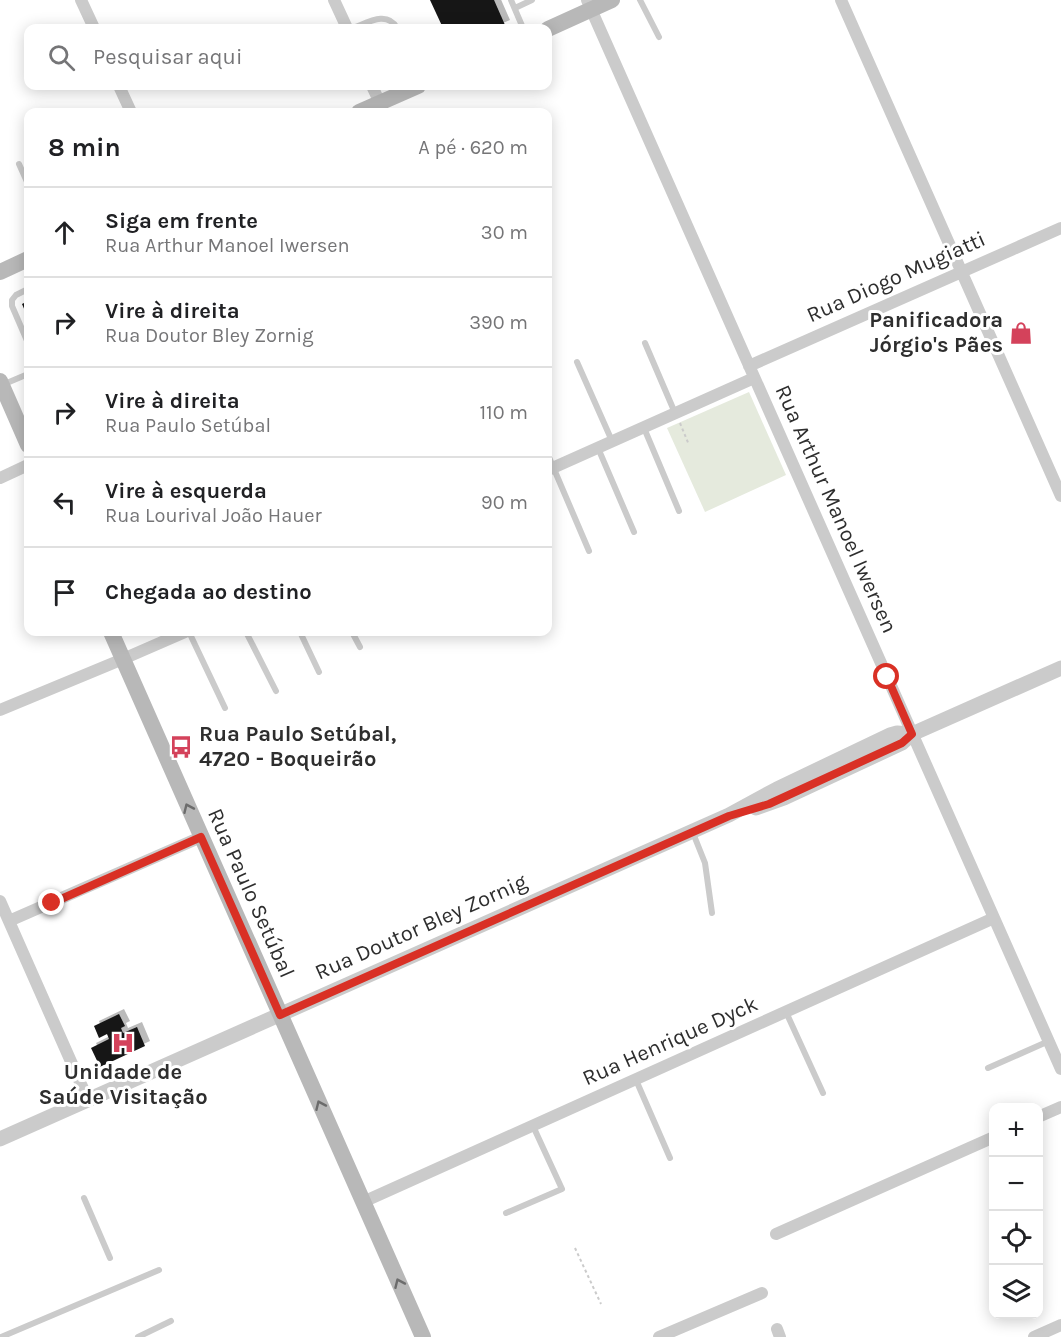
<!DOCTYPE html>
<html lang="pt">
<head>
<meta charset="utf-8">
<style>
  body { margin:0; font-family:Karla,sans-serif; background:#f2f2f2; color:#202124 }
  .controls { position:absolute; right:18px; bottom:18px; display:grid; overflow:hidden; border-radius:12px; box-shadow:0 3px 15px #0003 }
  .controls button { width:54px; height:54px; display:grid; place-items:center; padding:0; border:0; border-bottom:2px solid #e0e0e0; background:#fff; color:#202124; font:30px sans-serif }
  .stop { position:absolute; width:18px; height:18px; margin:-14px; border:4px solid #d93025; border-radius:50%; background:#fff }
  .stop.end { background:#d93025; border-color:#fff; box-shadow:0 2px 6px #0008 }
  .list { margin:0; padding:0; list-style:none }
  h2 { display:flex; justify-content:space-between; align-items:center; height:78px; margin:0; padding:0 24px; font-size:26px }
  h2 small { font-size:20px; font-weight:400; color:#757577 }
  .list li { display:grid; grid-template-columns:39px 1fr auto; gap:18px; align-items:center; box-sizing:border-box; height:90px; padding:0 24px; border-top:2px solid #e0e0e0 }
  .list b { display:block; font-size:22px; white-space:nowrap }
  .list p { margin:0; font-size:20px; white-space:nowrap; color:#757577 }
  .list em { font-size:20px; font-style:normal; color:#757577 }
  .icon { flex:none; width:33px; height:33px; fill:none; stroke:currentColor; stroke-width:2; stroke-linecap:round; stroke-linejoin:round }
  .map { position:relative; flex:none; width:1061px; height:1337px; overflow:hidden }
  .search { position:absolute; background:#fff; box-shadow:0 3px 15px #0003; left:24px; top:24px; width:528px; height:66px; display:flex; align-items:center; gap:15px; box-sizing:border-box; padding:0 21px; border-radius:12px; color:#757577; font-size:22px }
  .panel { position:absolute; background:#fff; box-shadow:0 3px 15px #0003; left:24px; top:108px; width:528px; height:528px; border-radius:12px }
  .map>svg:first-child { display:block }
</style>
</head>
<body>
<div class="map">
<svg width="1061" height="1337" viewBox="0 0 1061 1337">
  <defs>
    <filter id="shadow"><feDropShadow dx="5" dy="-5" stdDeviation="0" flood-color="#0004"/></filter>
  </defs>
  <rect width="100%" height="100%" fill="#fff"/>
  <path fill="#e5eadd" d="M749,392L786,475L705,512L667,428Z"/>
  <path fill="#151515" filter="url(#shadow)" d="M430,0H494L505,25L498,28H443Z
    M28,301V318L22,304Z
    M119,1014L125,1026L121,1028L123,1033L137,1027L145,1046L100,1067L91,1048L109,1039L107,1034L99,1038L94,1026Z"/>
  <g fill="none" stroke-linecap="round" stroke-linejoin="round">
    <path stroke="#cbcbcb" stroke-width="2" stroke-dasharray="3 3" stroke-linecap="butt" d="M680,423L689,445
      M575,1248L601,1304"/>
    <path stroke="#cbcbcb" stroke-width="6" d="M511,0L523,28
      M640,0L659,37
      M515,8L532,0
      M353,28C367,23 387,10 397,28
      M19,164L28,184
      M28,289L16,295L12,300V306L28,343
      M645,343L675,413
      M577,362L612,441
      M2,385L28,374
      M644,428L679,511
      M598,448L634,532
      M548,455L589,551
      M189,632L225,708
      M246,632L276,691
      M300,632L319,672
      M352,632L360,647
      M693,833L705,863L712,913
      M786,1012L823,1093
      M988,1068L1049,1041
      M636,1080L670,1158
      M84,1198L110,1258
      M506,1213L562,1189L533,1126
      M1,1337L159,1270
      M138,1337L171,1321"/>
    <path stroke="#cbcbcb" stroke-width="12" d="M81,0L94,28
      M334,0L347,28
      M587,0L1061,1069
      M841,0L1061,496
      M119,86L131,112
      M372,86L380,103
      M749,366L1061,228
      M548,470L754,378
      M0,478L28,465
      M0,710L123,659L185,632
      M0,901L88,1100
      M9,921L201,837
      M1038,1117L1061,1107
      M363,1202L994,918
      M776,1234L994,1137
      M777,1329L780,1337
      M659,1337L762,1293
      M1034,1337L1061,1325"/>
    <path stroke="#cbcbcb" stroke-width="15" d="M756,808L784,798L902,743L912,734L1061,668
      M0,1139L729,815L777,789L890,735L897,733L912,734"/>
    <path stroke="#b8b8b8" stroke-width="16" d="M548,29L612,0
      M359,112L418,86
      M0,272L28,259
      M0,381L28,445
      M111,632L423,1337"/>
  </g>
  <defs><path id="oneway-chevron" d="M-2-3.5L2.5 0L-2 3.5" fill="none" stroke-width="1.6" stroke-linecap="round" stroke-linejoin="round" transform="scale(1.5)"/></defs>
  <g stroke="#6c6c6c">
    <use href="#oneway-chevron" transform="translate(188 808) rotate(-114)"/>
    <use href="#oneway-chevron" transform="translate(320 1105) rotate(-114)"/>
    <use href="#oneway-chevron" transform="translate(399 1283) rotate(-114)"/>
  </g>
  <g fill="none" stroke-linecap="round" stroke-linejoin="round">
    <path stroke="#d93025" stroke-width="8" d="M52,903L201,837L280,1015L729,816L769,804L902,743L912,734L887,677"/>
  </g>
  <defs>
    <g id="shop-bare" transform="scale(1.8)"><path d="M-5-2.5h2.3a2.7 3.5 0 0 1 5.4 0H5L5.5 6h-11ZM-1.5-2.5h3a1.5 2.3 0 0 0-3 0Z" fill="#d4425b" stroke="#fff" stroke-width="2.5" paint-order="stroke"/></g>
    <g id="bus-bare" transform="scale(1.8)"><path d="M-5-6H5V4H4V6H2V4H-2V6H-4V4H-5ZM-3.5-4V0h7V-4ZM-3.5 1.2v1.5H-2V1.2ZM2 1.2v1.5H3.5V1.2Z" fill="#d4425b" stroke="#fff" stroke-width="2.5" paint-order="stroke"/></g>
    <g id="hospital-bare" transform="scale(1.8)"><path d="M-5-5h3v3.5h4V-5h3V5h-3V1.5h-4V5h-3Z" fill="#d4425b" stroke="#fff" stroke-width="2.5" paint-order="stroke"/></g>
  </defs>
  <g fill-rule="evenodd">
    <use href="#shop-bare" x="1021" y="333"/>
    <use href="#bus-bare" x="181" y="747"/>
    <use href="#hospital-bare" x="123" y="1043"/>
  </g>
  <g text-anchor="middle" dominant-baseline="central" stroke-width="6" stroke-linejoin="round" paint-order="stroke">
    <g font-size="22" fill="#2e2e2e" stroke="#fff">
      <text transform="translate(896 277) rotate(-24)">Rua Diogo Mugiatti</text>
      <text transform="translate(836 509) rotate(66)">Rua Arthur Manoel Iwersen</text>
      <text transform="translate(251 893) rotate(66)">Rua Paulo Setúbal</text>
      <text transform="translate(421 927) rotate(-24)">Rua Doutor Bley Zornig</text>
      <text transform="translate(670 1041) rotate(-24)">Rua Henrique Dyck</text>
    </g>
    <g font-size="22" font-weight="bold" fill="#2e2e2e" stroke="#fff" text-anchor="end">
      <text x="1003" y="320">Panificadora<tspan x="1003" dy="25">Jórgio's Pães</tspan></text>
      <text x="199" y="734" text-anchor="start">Rua Paulo Setúbal,<tspan x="199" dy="25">4720 - Boqueirão</tspan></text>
      <text x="123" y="1072" text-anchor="middle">Unidade de<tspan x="123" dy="25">Saúde Visitação</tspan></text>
    </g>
  </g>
</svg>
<div class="controls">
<button>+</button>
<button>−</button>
<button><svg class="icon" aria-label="locate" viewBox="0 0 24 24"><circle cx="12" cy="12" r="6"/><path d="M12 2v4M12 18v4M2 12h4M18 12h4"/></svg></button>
<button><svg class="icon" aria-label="layers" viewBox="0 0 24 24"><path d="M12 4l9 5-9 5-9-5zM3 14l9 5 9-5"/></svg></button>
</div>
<div class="stop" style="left:887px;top:677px"></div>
<div class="stop end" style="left:52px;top:903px"></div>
<div class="search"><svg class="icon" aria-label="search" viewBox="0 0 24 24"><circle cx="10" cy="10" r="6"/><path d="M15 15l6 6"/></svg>Pesquisar aqui</div>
<section class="panel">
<h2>8 min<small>A pé · 620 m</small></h2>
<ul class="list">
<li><svg class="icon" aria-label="ahead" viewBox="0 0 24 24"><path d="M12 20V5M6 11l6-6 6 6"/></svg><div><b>Siga em frente</b><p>Rua Arthur Manoel Iwersen</p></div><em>30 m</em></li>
<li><svg class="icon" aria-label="right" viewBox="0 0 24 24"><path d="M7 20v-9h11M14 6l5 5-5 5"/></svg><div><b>Vire à direita</b><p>Rua Doutor Bley Zornig</p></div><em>390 m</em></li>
<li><svg class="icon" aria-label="right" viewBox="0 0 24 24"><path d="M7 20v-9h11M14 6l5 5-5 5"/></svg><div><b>Vire à direita</b><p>Rua Paulo Setúbal</p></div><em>110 m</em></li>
<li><svg class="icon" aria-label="left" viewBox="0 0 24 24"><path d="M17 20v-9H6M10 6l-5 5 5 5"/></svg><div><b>Vire à esquerda</b><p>Rua Lourival João Hauer</p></div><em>90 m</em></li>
<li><svg class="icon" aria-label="arrive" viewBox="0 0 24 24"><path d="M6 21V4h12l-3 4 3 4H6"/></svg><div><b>Chegada ao destino</b></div></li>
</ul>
</section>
</div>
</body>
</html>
